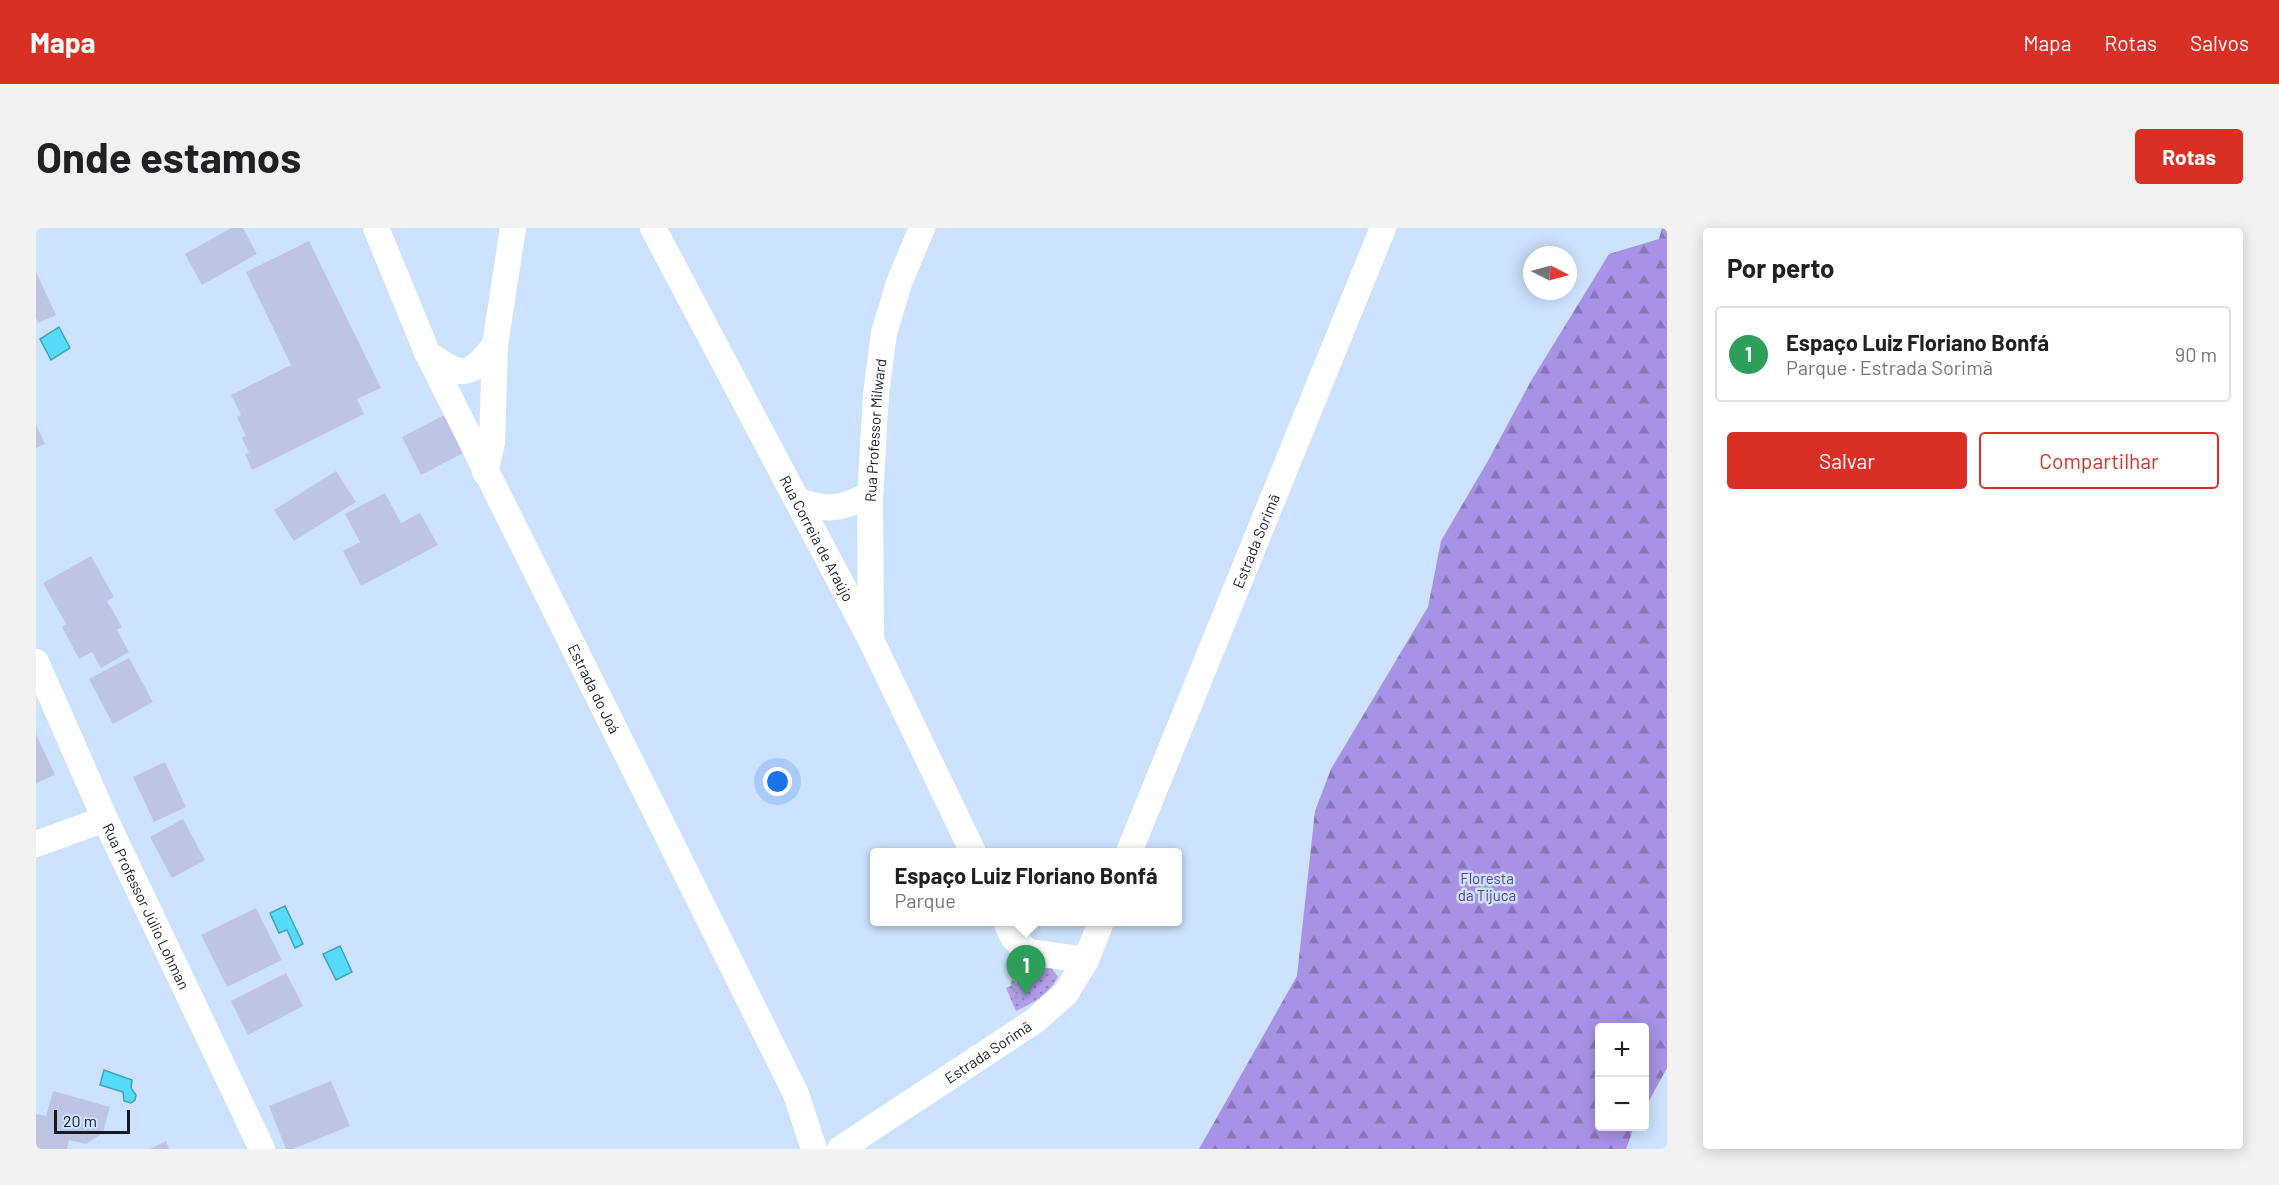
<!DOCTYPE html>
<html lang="pt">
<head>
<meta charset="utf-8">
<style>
  body { margin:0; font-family:Barlow,sans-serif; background:#f2f2f2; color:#202124 }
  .controls { position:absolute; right:18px; bottom:18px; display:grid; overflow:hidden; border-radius:6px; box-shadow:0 3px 15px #0003 }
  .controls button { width:54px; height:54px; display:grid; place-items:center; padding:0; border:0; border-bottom:2px solid #e0e0e0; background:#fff; color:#202124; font:30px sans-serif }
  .compass { position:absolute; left:1487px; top:18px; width:54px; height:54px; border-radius:50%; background:#fff; box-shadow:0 3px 15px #0003; rotate:96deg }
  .scale { position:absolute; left:18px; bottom:15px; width:76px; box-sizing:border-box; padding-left:6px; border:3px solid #141b25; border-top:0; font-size:16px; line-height:21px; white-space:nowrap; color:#141b25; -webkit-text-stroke:4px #cde2fe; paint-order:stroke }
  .you { position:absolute; left:742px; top:554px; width:21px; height:21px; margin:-15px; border:4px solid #fff; border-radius:50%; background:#1a73e8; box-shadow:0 0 0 9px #1a73e833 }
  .badge { display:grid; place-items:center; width:39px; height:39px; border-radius:50%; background:#d93025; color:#fff; font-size:20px; font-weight:700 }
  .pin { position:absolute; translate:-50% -50px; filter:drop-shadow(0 2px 3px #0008) }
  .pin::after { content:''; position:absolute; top:32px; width:21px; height:18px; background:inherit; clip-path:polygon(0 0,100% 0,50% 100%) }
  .popup { position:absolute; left:834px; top:620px; width:312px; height:78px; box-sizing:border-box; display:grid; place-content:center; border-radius:6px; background:#fff; filter:drop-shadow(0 2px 4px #0005); font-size:20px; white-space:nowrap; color:#757577 }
  .popup b { font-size:22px; color:#202124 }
  .popup::after { content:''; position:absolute; left:50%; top:100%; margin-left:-12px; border:12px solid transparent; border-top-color:#fff }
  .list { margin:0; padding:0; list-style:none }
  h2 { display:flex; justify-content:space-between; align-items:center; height:78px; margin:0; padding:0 24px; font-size:26px }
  h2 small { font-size:20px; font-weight:400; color:#757577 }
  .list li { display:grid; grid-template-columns:39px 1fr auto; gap:18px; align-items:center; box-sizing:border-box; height:96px; margin:0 12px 12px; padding:0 12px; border:2px solid #e0e0e0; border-radius:6px }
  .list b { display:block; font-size:22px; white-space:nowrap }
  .list p { margin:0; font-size:20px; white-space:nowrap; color:#757577 }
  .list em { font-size:20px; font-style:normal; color:#757577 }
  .actions { display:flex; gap:12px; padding:18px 24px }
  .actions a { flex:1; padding:14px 0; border:2px solid #d93025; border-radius:6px; text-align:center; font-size:21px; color:#d93025 }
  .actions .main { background:#d93025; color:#fff }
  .map { position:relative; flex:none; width:1631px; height:921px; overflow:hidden; border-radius:6px }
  header { display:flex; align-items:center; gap:36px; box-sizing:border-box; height:84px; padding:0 30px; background:#d93025; color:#fff }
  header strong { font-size:28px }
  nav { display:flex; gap:33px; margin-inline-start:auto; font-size:21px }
  .intro { display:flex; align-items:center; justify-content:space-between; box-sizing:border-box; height:144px; padding:0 36px }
  h1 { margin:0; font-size:42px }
  .button { padding:15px 27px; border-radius:6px; background:#d93025; color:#fff; font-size:21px; font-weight:700 }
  main { display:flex; gap:36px; padding:0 36px }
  aside { flex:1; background:#fff; border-radius:6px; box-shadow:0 3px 15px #0003 }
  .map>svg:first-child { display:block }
</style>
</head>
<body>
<header>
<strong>Mapa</strong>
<nav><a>Mapa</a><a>Rotas</a><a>Salvos</a></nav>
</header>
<div class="intro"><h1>Onde estamos</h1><a class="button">Rotas</a></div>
<main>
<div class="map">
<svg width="1631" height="921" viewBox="0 0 1631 921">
  <defs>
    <pattern id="forest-firs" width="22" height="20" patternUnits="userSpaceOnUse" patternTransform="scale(1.5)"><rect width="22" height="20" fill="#a892e6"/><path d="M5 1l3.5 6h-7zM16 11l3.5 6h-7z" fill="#8876ba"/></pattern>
    <pattern id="park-dots" width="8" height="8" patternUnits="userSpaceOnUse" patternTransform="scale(1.5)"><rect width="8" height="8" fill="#b29fe9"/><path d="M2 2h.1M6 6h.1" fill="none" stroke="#9081bd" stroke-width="1.8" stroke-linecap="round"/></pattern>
  </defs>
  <rect width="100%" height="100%" fill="#cde2fe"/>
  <path fill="url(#forest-firs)" d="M1626,0H1631V840L1609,880L1608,800H1564V898L1598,899L1590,921H1163L1261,748L1279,583L1295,541L1392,379L1405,313L1453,231L1495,153L1573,26L1623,11Z"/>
  <path fill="url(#park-dots)" d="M1014,738L1022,749C1012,767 997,775 980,783L970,760Z"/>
  <path fill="#57dbfb" stroke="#43a1bb" stroke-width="1.5" d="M23,99L34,120L15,132L4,111Z
    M249,678L267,716L259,720L251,702L243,705L234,685Z
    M304,718L316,744L300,752L287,726Z
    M68,842L96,852L95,860L100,867L99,872L95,875L88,873L87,864L64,857Z"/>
  <path fill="#bec5e4" d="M195,0H207L221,26L166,57L149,26Z
    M273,13L345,160L321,171L328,186L216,242L209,226L213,225L206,210L210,208L201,189L205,187L195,167L255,137L210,44Z
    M0,44L20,87L2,95L0,89Z
    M410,186L429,224L385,247L366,209Z
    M0,197L9,216L0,220Z
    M300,243L320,274L258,313L238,282Z
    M349,265L365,295L384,285L402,317L325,358L307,323L324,314L309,286Z
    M55,328L78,369L71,373L86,399L81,402L93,424L65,440L56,424L43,431L26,399L30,396L7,355Z
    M93,430L117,474L77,496L53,451Z
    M0,506L19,547L0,555Z
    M129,534L150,579L118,594L97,549Z
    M147,591L169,632L136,650L114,609Z
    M220,680L246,732L191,759L165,707Z
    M250,745L267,778L212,807L195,773Z
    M295,853L314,898L257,921H250L233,878Z
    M17,863L74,879L67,905L50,916L33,912L31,921H0V886L10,888Z
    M130,913L133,921H114Z"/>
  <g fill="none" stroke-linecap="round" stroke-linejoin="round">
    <path stroke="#92a3b9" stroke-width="4" stroke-dasharray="4.5 3" stroke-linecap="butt" d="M981,746L976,757L983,775"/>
    <g stroke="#fff" stroke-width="26">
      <path id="s1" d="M340,0L391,124L760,866L778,921"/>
      <path id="s2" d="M617,0L835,412L937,624"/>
      <path d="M391,125C425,149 432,152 459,117"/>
      <path d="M449,244L456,215L459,117L477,0"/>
      <path d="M761,272C790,284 807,281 834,266"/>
      <path id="s3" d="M835,406L834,271L840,166L848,105L863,55L886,0"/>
      <path id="s4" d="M0,434L69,591L226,921"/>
      <path d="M0,616L69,591"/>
      <path id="s5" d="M1093,624L1347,0"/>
      <path d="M970,694L977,709L992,724L1050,732"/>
      <path id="s6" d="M804,921L1000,792L1030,765L1050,732L1065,694"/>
    </g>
  </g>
  <g text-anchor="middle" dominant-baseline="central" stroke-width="5" stroke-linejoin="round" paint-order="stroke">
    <g font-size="15" fill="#141b25" stroke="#cde2fe">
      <text stroke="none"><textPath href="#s3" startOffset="204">Rua Professor Milward</textPath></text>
      <text stroke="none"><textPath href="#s2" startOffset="351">Rua Correia de Araújo</textPath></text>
      <text stroke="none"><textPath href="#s5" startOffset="336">Estrada Sorimã</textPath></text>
      <text stroke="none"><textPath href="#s1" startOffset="510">Estrada do Joá</textPath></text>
      <text stroke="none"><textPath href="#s4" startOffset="268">Rua Professor Júlio Lohman</textPath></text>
      <text stroke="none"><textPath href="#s6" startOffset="177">Estrada Sorimã</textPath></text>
    </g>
    <g font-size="15" fill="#5f3d9f" stroke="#cde2fe">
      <text x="1451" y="650">Floresta<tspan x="1451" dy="17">da Tijuca</tspan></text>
    </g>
  </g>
</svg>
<div class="controls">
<button>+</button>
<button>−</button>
</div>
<svg class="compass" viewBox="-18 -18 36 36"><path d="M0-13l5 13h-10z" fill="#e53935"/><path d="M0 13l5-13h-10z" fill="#757577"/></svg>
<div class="scale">20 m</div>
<div class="you"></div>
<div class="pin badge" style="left:990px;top:767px;background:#2e9e5b">1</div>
<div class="popup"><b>Espaço Luiz Floriano Bonfá</b>Parque</div>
</div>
<aside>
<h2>Por perto<small></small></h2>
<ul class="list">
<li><span class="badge" style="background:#2e9e5b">1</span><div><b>Espaço Luiz Floriano Bonfá</b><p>Parque · Estrada Sorimã</p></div><em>90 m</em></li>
</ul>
<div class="actions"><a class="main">Salvar</a><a>Compartilhar</a></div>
</aside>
</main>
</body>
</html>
